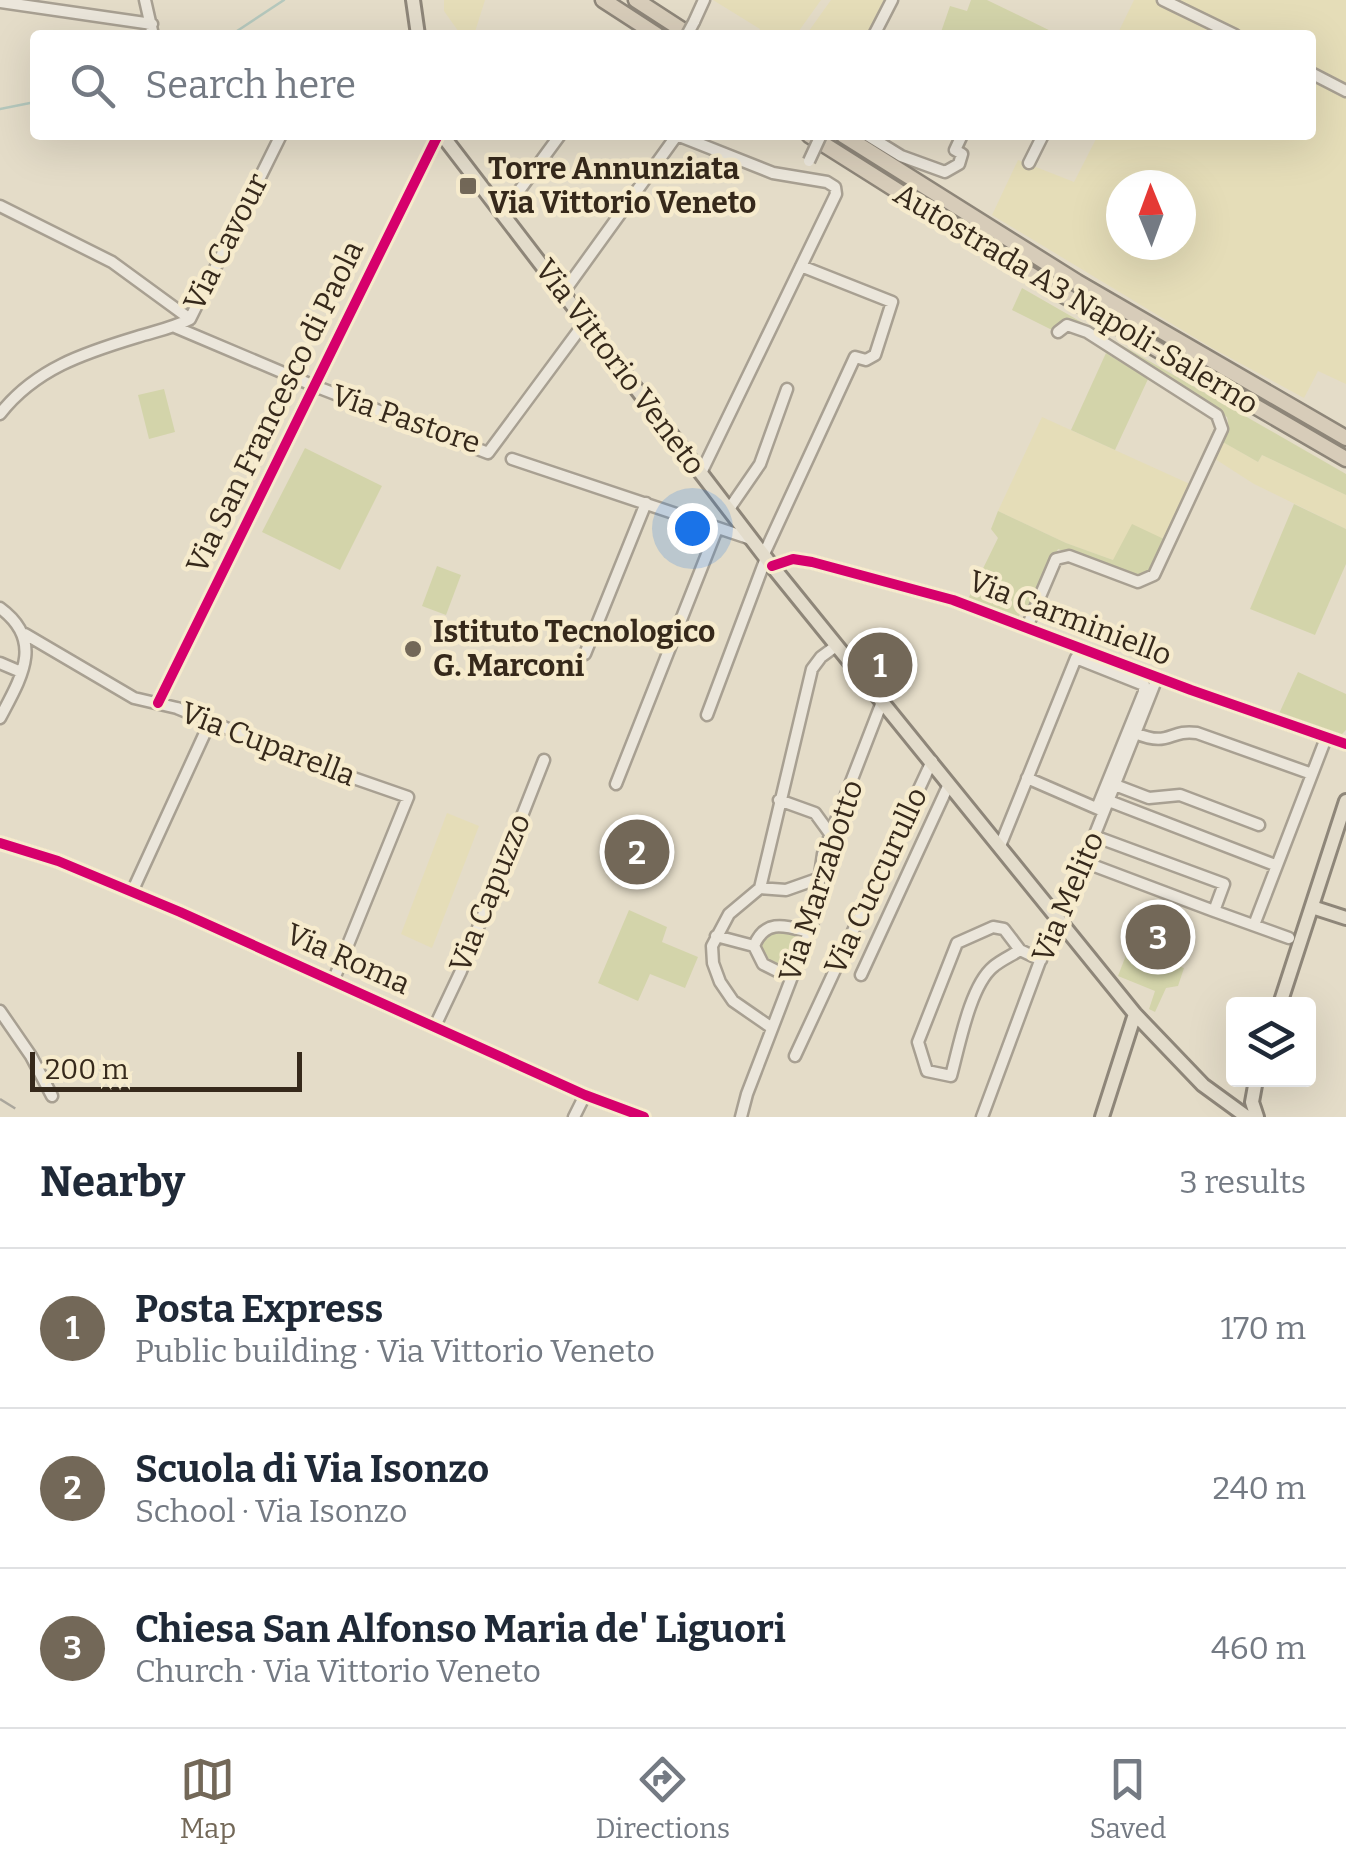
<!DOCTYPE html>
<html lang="en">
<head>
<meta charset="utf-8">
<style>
  body { margin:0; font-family:Bitter,serif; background:#f6f6f7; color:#1f2937 }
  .controls { position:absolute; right:30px; bottom:30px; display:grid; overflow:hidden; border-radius:10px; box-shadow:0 10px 40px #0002 }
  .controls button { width:90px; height:90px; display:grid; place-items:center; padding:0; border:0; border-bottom:2px solid #e0e1e3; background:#fff; color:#1f2937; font:50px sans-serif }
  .compass { position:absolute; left:1106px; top:170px; width:90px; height:90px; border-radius:50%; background:#fff; box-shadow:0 10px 40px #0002; rotate:359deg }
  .scale { position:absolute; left:30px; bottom:25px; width:272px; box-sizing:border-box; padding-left:10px; border:5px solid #36291b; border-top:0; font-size:28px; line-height:35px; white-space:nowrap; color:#36291b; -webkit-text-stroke:8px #f6ebcd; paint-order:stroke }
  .you { position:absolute; left:692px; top:528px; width:35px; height:35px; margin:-25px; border:8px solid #fff; border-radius:50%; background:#1a73e8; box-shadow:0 0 0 15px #1a73e833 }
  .badge { display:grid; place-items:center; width:65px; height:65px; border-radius:50%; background:#736858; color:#fff; font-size:32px; font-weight:700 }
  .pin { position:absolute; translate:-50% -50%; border:5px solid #fff; box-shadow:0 2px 10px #0006 }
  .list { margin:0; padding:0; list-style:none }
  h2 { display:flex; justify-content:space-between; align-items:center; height:130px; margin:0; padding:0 40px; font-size:42px }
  h2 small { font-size:32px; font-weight:400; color:#747a83 }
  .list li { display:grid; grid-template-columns:65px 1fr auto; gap:30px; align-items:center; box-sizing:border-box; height:160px; padding:0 40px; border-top:2px solid #e0e1e3 }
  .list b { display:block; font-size:38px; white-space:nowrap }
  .list p { margin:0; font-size:32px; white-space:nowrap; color:#747a83 }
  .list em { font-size:32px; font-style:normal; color:#747a83 }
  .icon { flex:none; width:55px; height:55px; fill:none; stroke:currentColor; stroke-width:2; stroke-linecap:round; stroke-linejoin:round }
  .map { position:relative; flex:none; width:1346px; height:1117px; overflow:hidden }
  .search { position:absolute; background:#fff; box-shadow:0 10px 40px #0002; left:30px; right:30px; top:30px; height:110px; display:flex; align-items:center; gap:25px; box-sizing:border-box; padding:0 35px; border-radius:10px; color:#747a83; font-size:38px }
  .sheet { height:610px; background:#fff }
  nav { display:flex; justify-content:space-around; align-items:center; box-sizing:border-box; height:140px; border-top:2px solid #e0e1e3; background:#fff; font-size:28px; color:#747a83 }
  nav a { display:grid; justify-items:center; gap:5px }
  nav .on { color:#736858 }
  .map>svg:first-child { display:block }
</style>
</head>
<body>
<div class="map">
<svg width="1346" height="1117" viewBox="0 0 1346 1117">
  <rect width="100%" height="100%" fill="#e4dcc8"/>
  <path fill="#e5ddb8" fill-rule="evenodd" d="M444,0H485L474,35H461L444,11Z
    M713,0H821L796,35H757L760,29Z
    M831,0H884L867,35H806Z
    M1134,0H1346V384L1318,371L1304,398L1212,348L992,215L1018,160L1074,182L1098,135H1311V35H1117ZM1121,185H1181V245H1121Z
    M1042,417L1192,485L1166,540L1113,560L1066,543L998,511Z
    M1221,441L1258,462L1262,455L1346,495V529L1254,484L1212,457Z
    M447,813L479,826L432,948L401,934Z"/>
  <path fill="#d3d4aa" d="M971,0H987L1059,35H940L950,6L967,11Z
    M1022,288L1346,474V495L1262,455L1258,462L1221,441L1228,422L1227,417L1080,322L1066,319L1052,330L1012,310Z
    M1106,353L1148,379L1115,450L1071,430Z
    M164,389L175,432L149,439L138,395Z
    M305,448L382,486L340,570L262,532Z
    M1294,504L1346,529V564L1315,635L1250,609Z
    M998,511L1066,543L1113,560L1132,524L1166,540L1154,568L1142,578L1058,549L1031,605L1021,612L1017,620L967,601L998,538L991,529Z
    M437,566L461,575L446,615L422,606Z
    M1298,672L1346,694V730L1338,738L1277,718Z
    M629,910L667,927L662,942L698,957L685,988L650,974L638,1001L598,983Z
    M768,929L807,932L789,972L776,969L757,953L760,936Z
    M1128,950L1184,968L1178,986L1166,988L1155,1012L1149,1009L1155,991L1118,976Z"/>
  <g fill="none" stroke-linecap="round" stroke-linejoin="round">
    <path stroke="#b5c8bd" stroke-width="2.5" d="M231,35L284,0
      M0,109L35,102"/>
    <g stroke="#a8a092" stroke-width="15">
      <path id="minor" d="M145,0L153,35
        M1163,0L1235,35
        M0,2L152,24
        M694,22L704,0
        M874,35L892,0
        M1311,73L1346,91
        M677,135L773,173L827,182L835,187L836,194L701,473
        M867,135L901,156L945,172L959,164L962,154L955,150L962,135
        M1029,163L1043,135
        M0,206L112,262L190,319
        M502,214L560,135
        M563,293L677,135
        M175,327L312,385L488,453L585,322
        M0,414C35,369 84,353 137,337C156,331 173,328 190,319L281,135
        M512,459L751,539
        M729,509L760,464L787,389
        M764,554L855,357L866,360L875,355L892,302L801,266
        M772,566L793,559L812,562L953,600L1191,690L1346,744
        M0,608C45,641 21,678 0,718
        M1027,627L1056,559L1069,556L1138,582L1154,575L1222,429L1217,415L1087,332L1067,325L1058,332
        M25,634L134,698L177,708L316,765L408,797L334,979
        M585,654L646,503
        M0,663L21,672
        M158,703L438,135
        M707,715L766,558
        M1135,733C1171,748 1168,729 1197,733L1312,774
        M1027,778L1103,811
        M616,784L717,529
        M1115,785L1149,798L1180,795L1259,825
        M779,800L815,813L831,835
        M1109,801L1275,865
        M0,843L58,861L180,912L585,1095L644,1117
        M1000,846L1076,658L1144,685V692L1097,808
        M1084,862L1214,911L1224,884L1094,836
        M760,888L786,890L820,878
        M132,892L210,722
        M1214,911L1289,938
        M1254,925L1326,738
        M716,936L754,946C765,918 786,926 809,932
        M754,946L763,964L791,978
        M1020,950C1011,956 1001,960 993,967C970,986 959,1047 951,1076L927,1071L918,1042L957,943L993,927L1004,929L1020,950L1041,960
        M861,975L949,784
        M0,1011L31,1056L52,1096
        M435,1026L461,971L544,760
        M772,1028L733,1001L720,982L713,963L712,946L729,914L760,888L812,669L821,657L836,646
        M795,1056L932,761
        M574,1117L585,1095
        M741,1117L747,1094L813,922L823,854L882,702
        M982,1117L1056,918L1068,902L1157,678"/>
    </g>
    <g stroke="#8e8679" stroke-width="18">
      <path id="major" d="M413,0L418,35
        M442,135L772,566L1135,1014L1203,1085L1247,1117
        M1312,907L1346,918
        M1280,1004L1346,801
        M1256,1080L1252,1102L1257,1117
        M1102,1117L1135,1014"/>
    </g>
    <g stroke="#8e8679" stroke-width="19">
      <path id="highway" d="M603,0L657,35
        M636,0L690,35
        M809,135L1053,289L1346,459
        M843,135L1077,282L1346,438"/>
    </g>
    <use href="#minor" stroke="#ebe6db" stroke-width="10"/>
    <use href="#major" stroke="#e3dccb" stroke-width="12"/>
    <use href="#highway" stroke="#d7ccb9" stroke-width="14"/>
    <path stroke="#aaa69c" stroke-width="2.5" stroke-dasharray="18 18" stroke-linecap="butt" d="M0,1099L29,1117"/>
    <g stroke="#a8a092" stroke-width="15" stroke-linecap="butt">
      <path id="minor-bridge" d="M687,35L694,22
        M809,161L821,135"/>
    </g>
    <use href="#minor-bridge" stroke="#ebe6db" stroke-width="10"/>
    <g stroke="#f6ebcd" stroke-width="16">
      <path id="cycleway" d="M772,566L793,559L812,562L953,600L1191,690L1346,744
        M158,703L438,135
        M0,843L58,861L180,912L585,1095L644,1117"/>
    </g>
    <use href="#cycleway" stroke="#d6006c" stroke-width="10"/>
  </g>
  <g fill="#736858" stroke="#f6ebcd" stroke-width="4">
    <rect x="458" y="176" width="20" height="20" rx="5"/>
    <circle cx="413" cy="649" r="10"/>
  </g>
  <g text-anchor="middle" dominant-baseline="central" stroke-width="9" stroke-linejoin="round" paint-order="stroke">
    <g font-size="30" font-weight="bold" fill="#36291b" stroke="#f6ebcd" text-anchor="start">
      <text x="488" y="169">Torre Annunziata<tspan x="488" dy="34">Via Vittorio Veneto</tspan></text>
      <text x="433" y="632">Istituto Tecnologico<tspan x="433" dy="34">G. Marconi</tspan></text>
    </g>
    <g font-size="30" fill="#36291b" stroke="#f6ebcd">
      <text transform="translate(226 242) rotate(-63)">Via Cavour</text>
      <text transform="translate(1076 299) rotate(31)">Autostrada A3 Napoli-Salerno</text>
      <text transform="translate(620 367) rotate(53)">Via Vittorio Veneto</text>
      <text transform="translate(275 407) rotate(-64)">Via San Francesco di Paola</text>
      <text transform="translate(406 419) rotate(19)">Via Pastore</text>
      <text transform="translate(1070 618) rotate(21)">Via Carminiello</text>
      <text transform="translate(268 744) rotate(21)">Via Cuparella</text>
      <text transform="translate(821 881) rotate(-72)">Via Marzabotto</text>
      <text transform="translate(876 881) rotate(-65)">Via Cuccurullo</text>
      <text transform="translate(490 893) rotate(-68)">Via Capuzzo</text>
      <text transform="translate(1068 897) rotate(-67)">Via Melito</text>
      <text transform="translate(348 959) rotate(24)">Via Roma</text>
    </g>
  </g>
</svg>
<div class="controls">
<button><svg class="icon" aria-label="layers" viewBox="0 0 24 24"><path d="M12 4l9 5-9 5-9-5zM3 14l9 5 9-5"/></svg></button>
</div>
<svg class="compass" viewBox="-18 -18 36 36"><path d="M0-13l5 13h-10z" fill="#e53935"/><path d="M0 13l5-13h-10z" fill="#747a83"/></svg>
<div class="scale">200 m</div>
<div class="you"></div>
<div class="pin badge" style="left:880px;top:665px">1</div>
<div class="pin badge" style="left:637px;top:852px">2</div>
<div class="pin badge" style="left:1158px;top:937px">3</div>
<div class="search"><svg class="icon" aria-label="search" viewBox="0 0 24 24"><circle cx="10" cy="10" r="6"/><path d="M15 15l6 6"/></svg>Search here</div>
</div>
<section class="sheet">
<h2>Nearby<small>3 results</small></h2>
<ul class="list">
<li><span class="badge">1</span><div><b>Posta Express</b><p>Public building · Via Vittorio Veneto</p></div><em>170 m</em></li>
<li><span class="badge">2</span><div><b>Scuola di Via Isonzo</b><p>School · Via Isonzo</p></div><em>240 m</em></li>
<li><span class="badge">3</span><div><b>Chiesa San Alfonso Maria de' Liguori</b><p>Church · Via Vittorio Veneto</p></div><em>460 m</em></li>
</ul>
</section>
<nav>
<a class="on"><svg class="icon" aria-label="map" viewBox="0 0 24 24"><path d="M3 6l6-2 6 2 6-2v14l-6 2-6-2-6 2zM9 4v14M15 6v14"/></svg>Map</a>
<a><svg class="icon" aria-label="directions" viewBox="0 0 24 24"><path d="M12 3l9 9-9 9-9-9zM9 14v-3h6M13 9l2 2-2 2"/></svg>Directions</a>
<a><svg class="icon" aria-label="saved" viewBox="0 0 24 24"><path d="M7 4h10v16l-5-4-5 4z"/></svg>Saved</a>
</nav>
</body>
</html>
